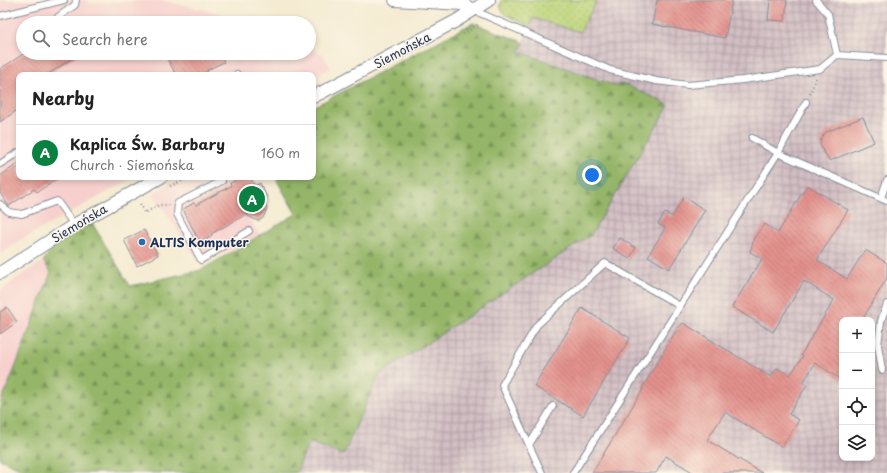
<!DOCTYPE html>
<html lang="en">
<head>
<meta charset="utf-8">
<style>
  body { margin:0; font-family:"Playpen Sans",sans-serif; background:#f6f6f6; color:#222 }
  .controls { position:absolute; right:12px; bottom:12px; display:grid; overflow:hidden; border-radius:8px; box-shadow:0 2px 6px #0003 }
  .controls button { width:36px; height:36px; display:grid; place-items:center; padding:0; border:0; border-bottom:1px solid #e0e0e0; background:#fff; color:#222; font:20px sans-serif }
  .you { position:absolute; left:592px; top:175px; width:14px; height:14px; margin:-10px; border:3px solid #fff; border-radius:50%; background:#1a73e8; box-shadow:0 0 0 6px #1a73e833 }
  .badge { display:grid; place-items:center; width:26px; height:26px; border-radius:50%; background:#0b8043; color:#fff; font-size:13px; font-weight:700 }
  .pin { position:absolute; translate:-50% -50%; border:2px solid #fff; box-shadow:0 1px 4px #0006 }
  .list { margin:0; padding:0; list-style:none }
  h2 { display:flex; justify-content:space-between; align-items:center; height:52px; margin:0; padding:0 16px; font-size:17px }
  h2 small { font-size:13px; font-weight:400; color:#767676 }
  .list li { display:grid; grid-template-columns:26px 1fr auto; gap:12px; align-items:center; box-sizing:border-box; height:56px; padding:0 16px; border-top:1px solid #e0e0e0 }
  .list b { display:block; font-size:15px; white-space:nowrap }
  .list p { margin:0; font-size:13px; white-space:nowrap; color:#767676 }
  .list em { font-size:13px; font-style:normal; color:#767676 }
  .icon { flex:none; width:22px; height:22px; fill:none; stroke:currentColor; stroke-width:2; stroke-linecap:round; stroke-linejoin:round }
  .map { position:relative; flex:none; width:887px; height:473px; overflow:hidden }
  .search { position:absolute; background:#fff; box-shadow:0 2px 6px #0003; left:16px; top:16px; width:300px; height:44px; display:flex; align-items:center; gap:10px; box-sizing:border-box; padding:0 14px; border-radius:22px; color:#767676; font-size:15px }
  .panel { position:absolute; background:#fff; box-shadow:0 2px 6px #0003; left:16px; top:72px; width:300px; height:108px; border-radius:8px }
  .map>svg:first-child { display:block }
</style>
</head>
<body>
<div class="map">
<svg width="887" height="473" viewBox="0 0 887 473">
  <defs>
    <pattern id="industrial-grid" width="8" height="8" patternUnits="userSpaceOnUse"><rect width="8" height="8" fill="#d2bec3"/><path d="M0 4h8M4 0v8" fill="none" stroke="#aa9ba2"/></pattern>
    <pattern id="grass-dots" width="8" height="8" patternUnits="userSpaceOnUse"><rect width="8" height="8" fill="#bcd478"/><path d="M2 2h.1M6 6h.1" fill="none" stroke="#a1b66a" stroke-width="1.8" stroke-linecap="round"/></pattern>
    <pattern id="forest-firs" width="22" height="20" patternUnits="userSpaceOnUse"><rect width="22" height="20" fill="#95b668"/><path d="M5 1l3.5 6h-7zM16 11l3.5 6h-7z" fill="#799459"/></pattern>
    <pattern id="building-back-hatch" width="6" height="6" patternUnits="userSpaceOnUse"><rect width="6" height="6" fill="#e3918c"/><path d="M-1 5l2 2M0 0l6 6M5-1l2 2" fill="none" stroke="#b77776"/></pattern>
  </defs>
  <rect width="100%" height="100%" fill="#fcf5e5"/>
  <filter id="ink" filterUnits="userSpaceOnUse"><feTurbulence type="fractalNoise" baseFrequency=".025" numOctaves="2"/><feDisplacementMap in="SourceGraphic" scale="8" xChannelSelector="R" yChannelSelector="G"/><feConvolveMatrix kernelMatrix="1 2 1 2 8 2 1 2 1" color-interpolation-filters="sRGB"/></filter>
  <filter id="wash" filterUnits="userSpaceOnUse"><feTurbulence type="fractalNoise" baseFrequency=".012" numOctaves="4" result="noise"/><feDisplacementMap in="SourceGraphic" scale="16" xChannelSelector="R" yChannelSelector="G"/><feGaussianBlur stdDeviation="0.9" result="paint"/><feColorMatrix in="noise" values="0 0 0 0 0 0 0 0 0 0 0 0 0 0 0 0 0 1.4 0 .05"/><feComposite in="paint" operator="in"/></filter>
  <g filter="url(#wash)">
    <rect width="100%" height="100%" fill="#f5ebd2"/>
    <path fill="#f7d0cd" d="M0,0H88V4L159,0L216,12L243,23H23V53H309V49L323,54L331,68L313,78V75H19V177H135L19,241L2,253L0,252Z
      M183,177H228L259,235L201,265L152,193Z
      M43,261L51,272L15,368L0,404V290Z"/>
    <path fill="url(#industrial-grid)" fill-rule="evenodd" d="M594,0H887V473H295L309,442L343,455L379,375L591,235L669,104L519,52L533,18L580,32ZM842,320H872V458H842Z"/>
    <path fill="url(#grass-dots)" stroke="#6c826b" d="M502,0H597L580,32L533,18L529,26L504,14L500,6Z"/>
    <path fill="url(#forest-firs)" stroke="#587263" d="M473,23L523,42L520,52L616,86L623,83L669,105L591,235L379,375L343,455L309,442L296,473H30L0,459V404L15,368L51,272L43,261L52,249L92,223L130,286L201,270L296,214L275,177H313V107Z"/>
    <g id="blocks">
      <path fill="url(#building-back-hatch)" d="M657,0H732L725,38L652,24Z
        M770,0H787L785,21L768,20Z
        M25,53H80L47,75H19V109L0,122V69Z
        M174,53H220L224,62L207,70L208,71L200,75H176L166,56Z
        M863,117L874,142L830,161L822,149L820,144L821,139L826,132Z
        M19,163V177H60L37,192L34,189L9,206L0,193V176Z
        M234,177H250L255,186L260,183L267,198L263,200L267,209L263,218L258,221L248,216L247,214L211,234L212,236L200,243L183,209L194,203L196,205L231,186L230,183L235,181Z
        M807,185L848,210L817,260L847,279L865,250L887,263V278L862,320H842V380L815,363L803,383L807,385L789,414L799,420L782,447L725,412L707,440L762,473H694L666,456L656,473H592L643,389L642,388L677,329L683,323L771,377L777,368L790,375L803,356L801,355L834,300L804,281L773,332L732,307L762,259L750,252L754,238L760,230L765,224L778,233Z
        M684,197L705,210L669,269L648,256L665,228L658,224L665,213L672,217Z
        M144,230L158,255L137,266L124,240Z
        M620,238L636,248L629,259L613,248Z
        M7,307L17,322L0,334V312Z
        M582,308L630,338L583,416L534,386Z"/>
    </g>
  </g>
  <g filter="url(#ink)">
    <use href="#blocks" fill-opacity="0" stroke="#888d98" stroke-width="1"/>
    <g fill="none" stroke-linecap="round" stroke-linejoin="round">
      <g stroke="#888d98" stroke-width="8">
        <path id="lane" d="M816,0L828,14L837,55
          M473,10L610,70L656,81L688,85L743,80L820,69L837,55L887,58
          M0,16L64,0
          M63,23L58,17L75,5L76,0
          M236,75L237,74
          M752,138L778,153L887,201
          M0,164L19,152
          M220,177L222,181L178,203L177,214L201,260L249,231
          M881,198L887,180
          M0,204L9,212L22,214L57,201L74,225
          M882,370L878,345L881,321L887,304
          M529,445L502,385L537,325L605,263L680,306
          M542,473L529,445L553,406
          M573,473L778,153L806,102"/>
      </g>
      <g stroke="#888d98" stroke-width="14">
        <path id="street" d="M395,0L462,4L473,10
          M313,97L456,21L489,0
          M0,273L74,225L161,177"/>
      </g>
      <path stroke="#888d98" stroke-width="2.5" stroke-dasharray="1 3" stroke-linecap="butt" d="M463,34L479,24
        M810,94L816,78
        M170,186L191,177
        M140,204L145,213L159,205H169"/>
      <use href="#lane" stroke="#fff" stroke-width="6"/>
      <use href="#street" stroke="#fff" stroke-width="12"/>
    </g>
  </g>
  <circle fill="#1f6fb2" stroke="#fcf5e5" stroke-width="1.5" cx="142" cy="242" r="4"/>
  <g text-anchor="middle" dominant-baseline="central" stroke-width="3" stroke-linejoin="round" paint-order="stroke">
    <g font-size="12" fill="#1b2f5e" stroke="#fcf5e5">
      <text transform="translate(402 50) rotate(-28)">Siemońska</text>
      <text transform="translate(79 223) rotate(-31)">Siemońska</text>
    </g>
    <g font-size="12" font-weight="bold" fill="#1b2f5e" stroke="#fcf5e5" text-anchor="start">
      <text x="150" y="242">ALTIS Komputer</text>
    </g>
  </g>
</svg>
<div class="controls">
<button>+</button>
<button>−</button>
<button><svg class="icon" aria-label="locate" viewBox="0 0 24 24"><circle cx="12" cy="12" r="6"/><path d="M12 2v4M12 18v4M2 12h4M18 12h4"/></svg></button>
<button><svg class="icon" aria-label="layers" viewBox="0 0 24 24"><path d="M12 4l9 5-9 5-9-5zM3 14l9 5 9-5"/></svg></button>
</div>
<div class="you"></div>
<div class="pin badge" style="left:252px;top:199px">A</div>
<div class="search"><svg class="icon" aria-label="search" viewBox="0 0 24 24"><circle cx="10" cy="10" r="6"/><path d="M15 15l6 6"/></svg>Search here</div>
<section class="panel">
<h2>Nearby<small></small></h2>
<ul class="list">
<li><span class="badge">A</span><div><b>Kaplica Św. Barbary</b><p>Church · Siemońska</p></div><em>160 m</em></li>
</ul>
</section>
</div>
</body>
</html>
